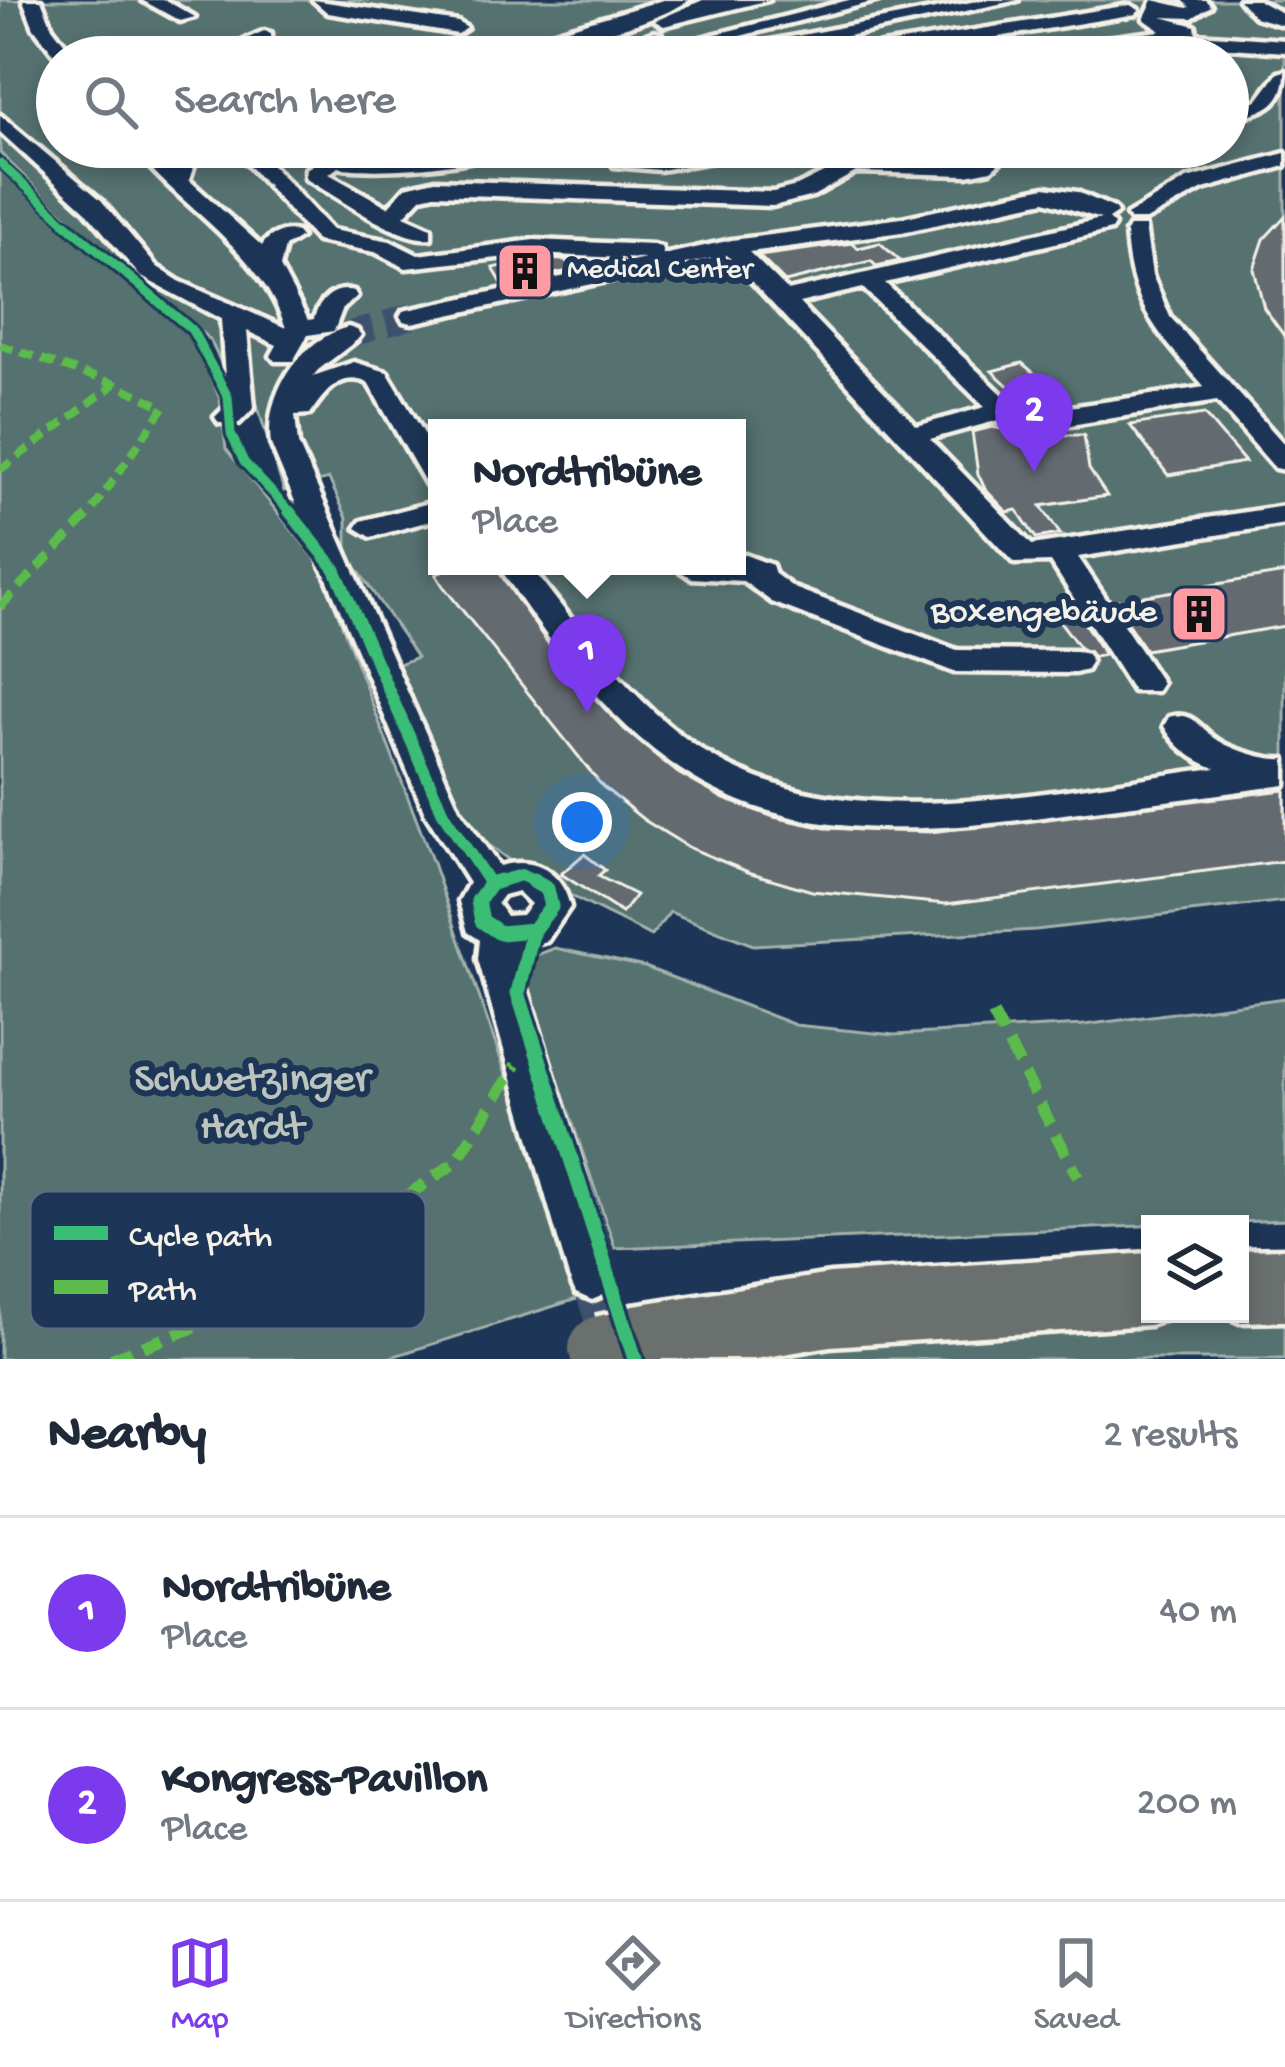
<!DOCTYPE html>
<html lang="en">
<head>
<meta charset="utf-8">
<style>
  body { margin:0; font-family:"Gochi Hand",sans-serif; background:#f2f2f3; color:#1f2937 }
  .controls { position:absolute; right:36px; bottom:36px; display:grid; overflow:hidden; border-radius:0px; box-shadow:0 6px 18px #0003 }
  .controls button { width:108px; height:108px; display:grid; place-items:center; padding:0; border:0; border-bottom:3px solid #e0e1e3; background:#fff; color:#1f2937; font:60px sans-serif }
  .you { position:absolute; left:582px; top:822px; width:42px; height:42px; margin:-30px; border:9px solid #fff; border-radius:50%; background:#1a73e8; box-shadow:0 0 0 18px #1a73e833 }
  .badge { display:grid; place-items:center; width:78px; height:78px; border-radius:50%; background:#7c3aed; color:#fff; font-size:39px; font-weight:700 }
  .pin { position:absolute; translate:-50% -99px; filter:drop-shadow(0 3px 6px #0008) }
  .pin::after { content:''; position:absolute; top:63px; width:42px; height:36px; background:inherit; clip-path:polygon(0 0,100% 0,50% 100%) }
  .popup { position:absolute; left:428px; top:419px; width:318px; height:156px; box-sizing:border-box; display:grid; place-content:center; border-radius:0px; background:#fff; filter:drop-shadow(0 3px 9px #0005); font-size:39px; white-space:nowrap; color:#747a83 }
  .popup b { font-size:45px; color:#1f2937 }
  .popup::after { content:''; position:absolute; left:50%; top:100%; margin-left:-24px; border:24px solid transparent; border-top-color:#fff }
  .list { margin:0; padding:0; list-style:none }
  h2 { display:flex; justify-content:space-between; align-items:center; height:156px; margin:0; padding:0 48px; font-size:51px }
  h2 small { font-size:39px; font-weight:400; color:#747a83 }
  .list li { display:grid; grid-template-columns:78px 1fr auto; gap:36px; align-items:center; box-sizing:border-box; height:192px; padding:0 48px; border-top:3px solid #e0e1e3 }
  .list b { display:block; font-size:45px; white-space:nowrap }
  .list p { margin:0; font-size:39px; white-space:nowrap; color:#747a83 }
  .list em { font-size:39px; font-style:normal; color:#747a83 }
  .icon { flex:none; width:66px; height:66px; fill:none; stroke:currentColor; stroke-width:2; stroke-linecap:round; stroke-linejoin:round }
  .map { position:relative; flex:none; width:1285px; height:1359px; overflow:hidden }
  .search { position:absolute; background:#fff; box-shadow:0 6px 18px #0003; left:36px; right:36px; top:36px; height:132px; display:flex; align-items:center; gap:30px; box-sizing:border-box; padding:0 42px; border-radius:66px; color:#747a83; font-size:45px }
  .sheet { height:540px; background:#fff }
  nav { display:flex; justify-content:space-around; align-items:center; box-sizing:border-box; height:168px; border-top:3px solid #e0e1e3; background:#fff; font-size:33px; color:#747a83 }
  nav a { display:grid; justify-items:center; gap:6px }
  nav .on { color:#7c3aed }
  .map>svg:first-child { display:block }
</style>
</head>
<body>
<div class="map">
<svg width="1285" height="1359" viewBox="0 0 1285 1359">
  <rect width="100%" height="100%" fill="#1d3557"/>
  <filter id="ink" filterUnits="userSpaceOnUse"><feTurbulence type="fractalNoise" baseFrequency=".00833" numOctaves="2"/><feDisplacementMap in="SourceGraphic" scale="24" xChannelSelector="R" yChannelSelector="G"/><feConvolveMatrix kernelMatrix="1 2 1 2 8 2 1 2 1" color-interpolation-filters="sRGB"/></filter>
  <g filter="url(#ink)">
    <path fill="#54716f" stroke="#a4b1ac" stroke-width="3" fill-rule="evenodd" d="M0,0H1285V901L1036,930L753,945L670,912L651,936C590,903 489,865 451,804C425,763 409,712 389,668L417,657L347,554V518L329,479L284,491L253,392L254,377L229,379L210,340L52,204L0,153ZM57,57H1228V147H57ZM437,428H737V566H437Z
      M0,167L90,251L193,335L220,399L226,449L318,562L433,863L583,1297L385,1359H0Z
      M555,948L645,967L795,1025L894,1035L1084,1025L1285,998V1220L615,1248L518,962Z
      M1285,1315V1359H749C924,1327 1108,1318 1285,1315Z"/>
    <path fill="#646b70" stroke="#f4f1e8" stroke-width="3" d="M1285,216V337L1264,308L1254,269L1264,239Z
      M853,243L858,248L880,243L900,261L876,266L871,261L785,282L759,256Z
      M534,259L566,260L573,270L503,285L493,268Z
      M1022,363L1046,383L1014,391L992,371Z
      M1204,414L1245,462L1168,475L1130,425Z
      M992,427L1033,435H1084L1089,469L1107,496L1041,506L1060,534L1036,538L1017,510L1007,512L985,489L978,474L972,432Z
      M449,566H495L554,652L625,730L678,773L724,799L774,817L825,828L930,832L1285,790V861L946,904L812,891L748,872L690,848L644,820L602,786L443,586L436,575Z
      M1285,573V626L1145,650L1113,601Z
      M1077,612L1105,655L1094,657L1079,647L1055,615Z
      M584,854L605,870L598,876L636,895L622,913L561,874Z"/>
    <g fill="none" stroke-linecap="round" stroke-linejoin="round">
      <path stroke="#3d516d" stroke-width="26" stroke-dasharray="26 14" stroke-linecap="butt" d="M348,335L412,316"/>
      <path stroke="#3d516d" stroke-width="42" stroke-dasharray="42 21" stroke-linecap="butt" d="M592,1277L618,1357"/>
      <g stroke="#f4f1e8" stroke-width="9">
        <path id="minor" d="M23,0H41L52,27L75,57L57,58L34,28Z
          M142,0H165L195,17L180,21Z
          M313,0L458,22L467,28L458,34L328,13Z
          M663,0H689C651,28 517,57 470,57Z
          M703,0H769L664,26L655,21Z
          M849,0H880L659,57H627Z
          M982,0H1018L748,57H710L719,51Z
          M1153,0L1187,8L1190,7L1183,0H1205L1211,6L1192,18L1162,17L1195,26L1196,34L1285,40V52L1149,42L1106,48L1102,57H1084L1091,40L1161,31L1144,19Z
          M1239,0H1258L1285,15V26L1255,17Z
          M1130,5L1139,10L1136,14L879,57H836L845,51Z
          M264,31L271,33V41L232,57H206Z
          M654,32L661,34V42L616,57H589Z
          M1073,47L1075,51L1066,57L969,54L978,48Z
          M1285,71C1285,109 1260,112 1228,120V108L1258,100L1278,73Z
          M0,115L101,200L156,266L179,281L286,328C258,247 184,211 132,147H155L171,163L176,147H200L189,180L262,246C268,234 284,229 297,232L301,237L285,247L280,267L308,320L314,319C319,301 333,286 354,291L357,296L342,310L334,331L308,335L293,361H275L271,356L277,345L247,331L254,408L239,423H219L215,417L227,405L221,319L140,276L85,210L0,132Z
          M232,147H255L332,230L390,241L418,255L534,240L653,245L661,247L663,255L732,240L902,218L1045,187L1077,192L1114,208L1117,213L1108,219L1114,225L1111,230L885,283L1023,414L1205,387C1158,333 1130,306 1126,232L1129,227H1145L1152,275L1170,317L1285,445V470L1275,468L1217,401L1034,431L1005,427L999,420L930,439L1032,545L1285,506V524L1078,557L1162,683L1157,691H1133L1051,562L1014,563L727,255L412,323L403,321L400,316L403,311L645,259L534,254L406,268L375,252L317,241ZM1045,201L1101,219L788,291L749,252L902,232ZM863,288L985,407L917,426L799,303Z
          M304,147C326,147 342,158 363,158C388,157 408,147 433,147L426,153L509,147C482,167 372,174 338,167L329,174L388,207L406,187L435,180L773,192L797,186L852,159L967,163L993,147H1017L991,170L967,175L856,172L813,196L773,206L435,194L422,197L404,216L431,228V238C400,243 335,195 306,179V169L320,161Z
          M602,147H624L629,155C676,159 721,147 769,147L758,153L660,170L614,166Z
          M1285,153V166L1203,189L1146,220H1130L1127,215L1187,179Z
          M348,327L357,330L361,335L357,340L318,370L313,376L354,362L387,372L437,455V488L427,485L368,383C341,370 324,393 310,414L295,415L298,444L459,809L499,866C534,856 562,871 570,907L547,941L518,947V959L615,1277L608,1293L592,1300L576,1293L569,1277L478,959L480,940L468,932L459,901L469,883L426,815L271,444C264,395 298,341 348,327ZM518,891L531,904L522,915L506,916L497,903L503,895Z
          M437,501V519L371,537L356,528L361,521Z
          M737,552L772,565L775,574L794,588L957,650L1075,651L1087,654L1091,662L1087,670L1075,673L954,672L772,602L743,581L691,578L676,568L737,566Z
          M499,566H530C581,631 635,707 705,752C848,843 1059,788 1216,768C1194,761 1175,746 1164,726L1169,717C1194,710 1200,729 1219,741C1233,750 1270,761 1285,759V785C1219,794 1153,803 1086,811C950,830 801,851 680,769C608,721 545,638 499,566Z"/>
      </g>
      <g stroke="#f4f1e8" stroke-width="9">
        <path id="highway" d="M1285,1249V1321L1240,1322L1221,1314H1240V1250Z
          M1150,1253V1314H1176L1150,1325L830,1346L755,1359H604L597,1342L608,1316L634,1305L830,1274Z"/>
      </g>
      <use href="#minor" fill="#1d3557" fill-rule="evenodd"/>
      <use href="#highway" fill="#6b706d" fill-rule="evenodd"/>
      <g stroke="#f4f1e8" stroke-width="75" stroke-linecap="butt">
        <path id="highway-bridge" d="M602,1349L634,1342"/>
      </g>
      <use href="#highway-bridge" stroke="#6b706d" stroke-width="66"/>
      <path stroke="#5cbc4b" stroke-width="8" stroke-dasharray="14 8" stroke-linecap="butt" d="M0,345L115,384L164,407L90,514
        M0,470L115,384"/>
      <path stroke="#5cbc4b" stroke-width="9" stroke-dasharray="18 9" stroke-linecap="butt" d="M0,607L93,511"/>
      <path stroke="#5cbc4b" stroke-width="12" stroke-dasharray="22 12" stroke-linecap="butt" d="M993,1014L1078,1177
        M111,1359L244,1308L456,1162L516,1065"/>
      <g stroke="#1d3557" stroke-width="12">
        <path id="cycleway-far3" d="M0,163L69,226"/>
      </g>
      <g stroke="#1d3557" stroke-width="15">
        <path id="cycleway-far2" d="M65,223L192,330L228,397L231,434L244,462L292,514"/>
      </g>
      <g stroke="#1d3557" stroke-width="20">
        <path id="cycleway-far1" d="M289,511L335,569L444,815L490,884
          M490,884L521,875L539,884"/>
      </g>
      <g stroke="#1d3557" stroke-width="22">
        <path id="cycleway" d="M499,881L490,884L478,901L482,921L500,933L533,930L551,907L547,889L533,881
          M533,930L518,993L635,1359"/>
      </g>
      <use href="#cycleway-far3" stroke="#3abd76" stroke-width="8"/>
      <use href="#cycleway-far2" stroke="#3abd76" stroke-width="9"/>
      <use href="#cycleway-far1" stroke="#3abd76" stroke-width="12"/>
      <use href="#cycleway" stroke="#3abd76" stroke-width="15"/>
    </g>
  </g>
  <defs>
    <g id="building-square" transform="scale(3)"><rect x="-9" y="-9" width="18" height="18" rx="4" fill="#ff9aa2" stroke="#1d3557"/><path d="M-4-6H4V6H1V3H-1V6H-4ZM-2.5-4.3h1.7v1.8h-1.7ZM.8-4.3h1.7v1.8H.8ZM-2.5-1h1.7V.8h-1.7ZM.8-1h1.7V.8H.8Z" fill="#111"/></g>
  </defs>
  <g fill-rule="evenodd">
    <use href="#building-square" x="525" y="271"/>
    <use href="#building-square" x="1199" y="614"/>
  </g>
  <g text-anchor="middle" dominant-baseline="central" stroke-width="12" stroke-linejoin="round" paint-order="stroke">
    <g font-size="30" fill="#f4f1e8" stroke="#1d3557" text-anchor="start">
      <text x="567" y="271">Medical Center</text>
    </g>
    <g font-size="36" fill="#f4f1e8" stroke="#1d3557" text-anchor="end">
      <text x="1157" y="614">Boxengebäude</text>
    </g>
    <g font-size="42" fill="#bcc4be" stroke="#1d3557">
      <text x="252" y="1081">Schwetzinger<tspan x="252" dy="48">Hardt</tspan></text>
    </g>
  </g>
  <rect x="30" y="1191" width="396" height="138" rx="18" fill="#1d3557" stroke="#5e6d82" stroke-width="3"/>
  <rect x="54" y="1226" width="54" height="14" fill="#3abd76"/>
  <rect x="54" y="1280" width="54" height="14" fill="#5cbc4b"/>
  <g font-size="33" fill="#f4f1e8">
    <text x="129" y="1245">Cycle path</text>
    <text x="129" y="1299">Path</text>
  </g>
</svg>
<div class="controls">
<button><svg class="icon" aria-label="layers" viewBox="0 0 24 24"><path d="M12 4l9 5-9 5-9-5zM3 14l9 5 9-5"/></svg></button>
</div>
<div class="you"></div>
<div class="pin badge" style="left:587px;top:713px">1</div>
<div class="popup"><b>Nordtribüne</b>Place</div>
<div class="pin badge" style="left:1034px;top:472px">2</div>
<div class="search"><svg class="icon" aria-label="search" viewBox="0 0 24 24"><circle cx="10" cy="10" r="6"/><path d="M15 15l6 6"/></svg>Search here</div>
</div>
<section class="sheet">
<h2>Nearby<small>2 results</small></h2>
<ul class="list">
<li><span class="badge">1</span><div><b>Nordtribüne</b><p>Place</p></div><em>40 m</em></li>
<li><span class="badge">2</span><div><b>Kongress-Pavillon</b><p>Place</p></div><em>200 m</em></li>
</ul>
</section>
<nav>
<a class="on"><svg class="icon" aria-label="map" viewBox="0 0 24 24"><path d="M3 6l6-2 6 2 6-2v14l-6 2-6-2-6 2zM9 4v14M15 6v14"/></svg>Map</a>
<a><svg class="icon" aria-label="directions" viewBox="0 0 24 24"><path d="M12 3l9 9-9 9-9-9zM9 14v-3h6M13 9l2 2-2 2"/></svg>Directions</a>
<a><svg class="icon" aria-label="saved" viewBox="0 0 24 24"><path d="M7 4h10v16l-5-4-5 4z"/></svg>Saved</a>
</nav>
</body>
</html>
